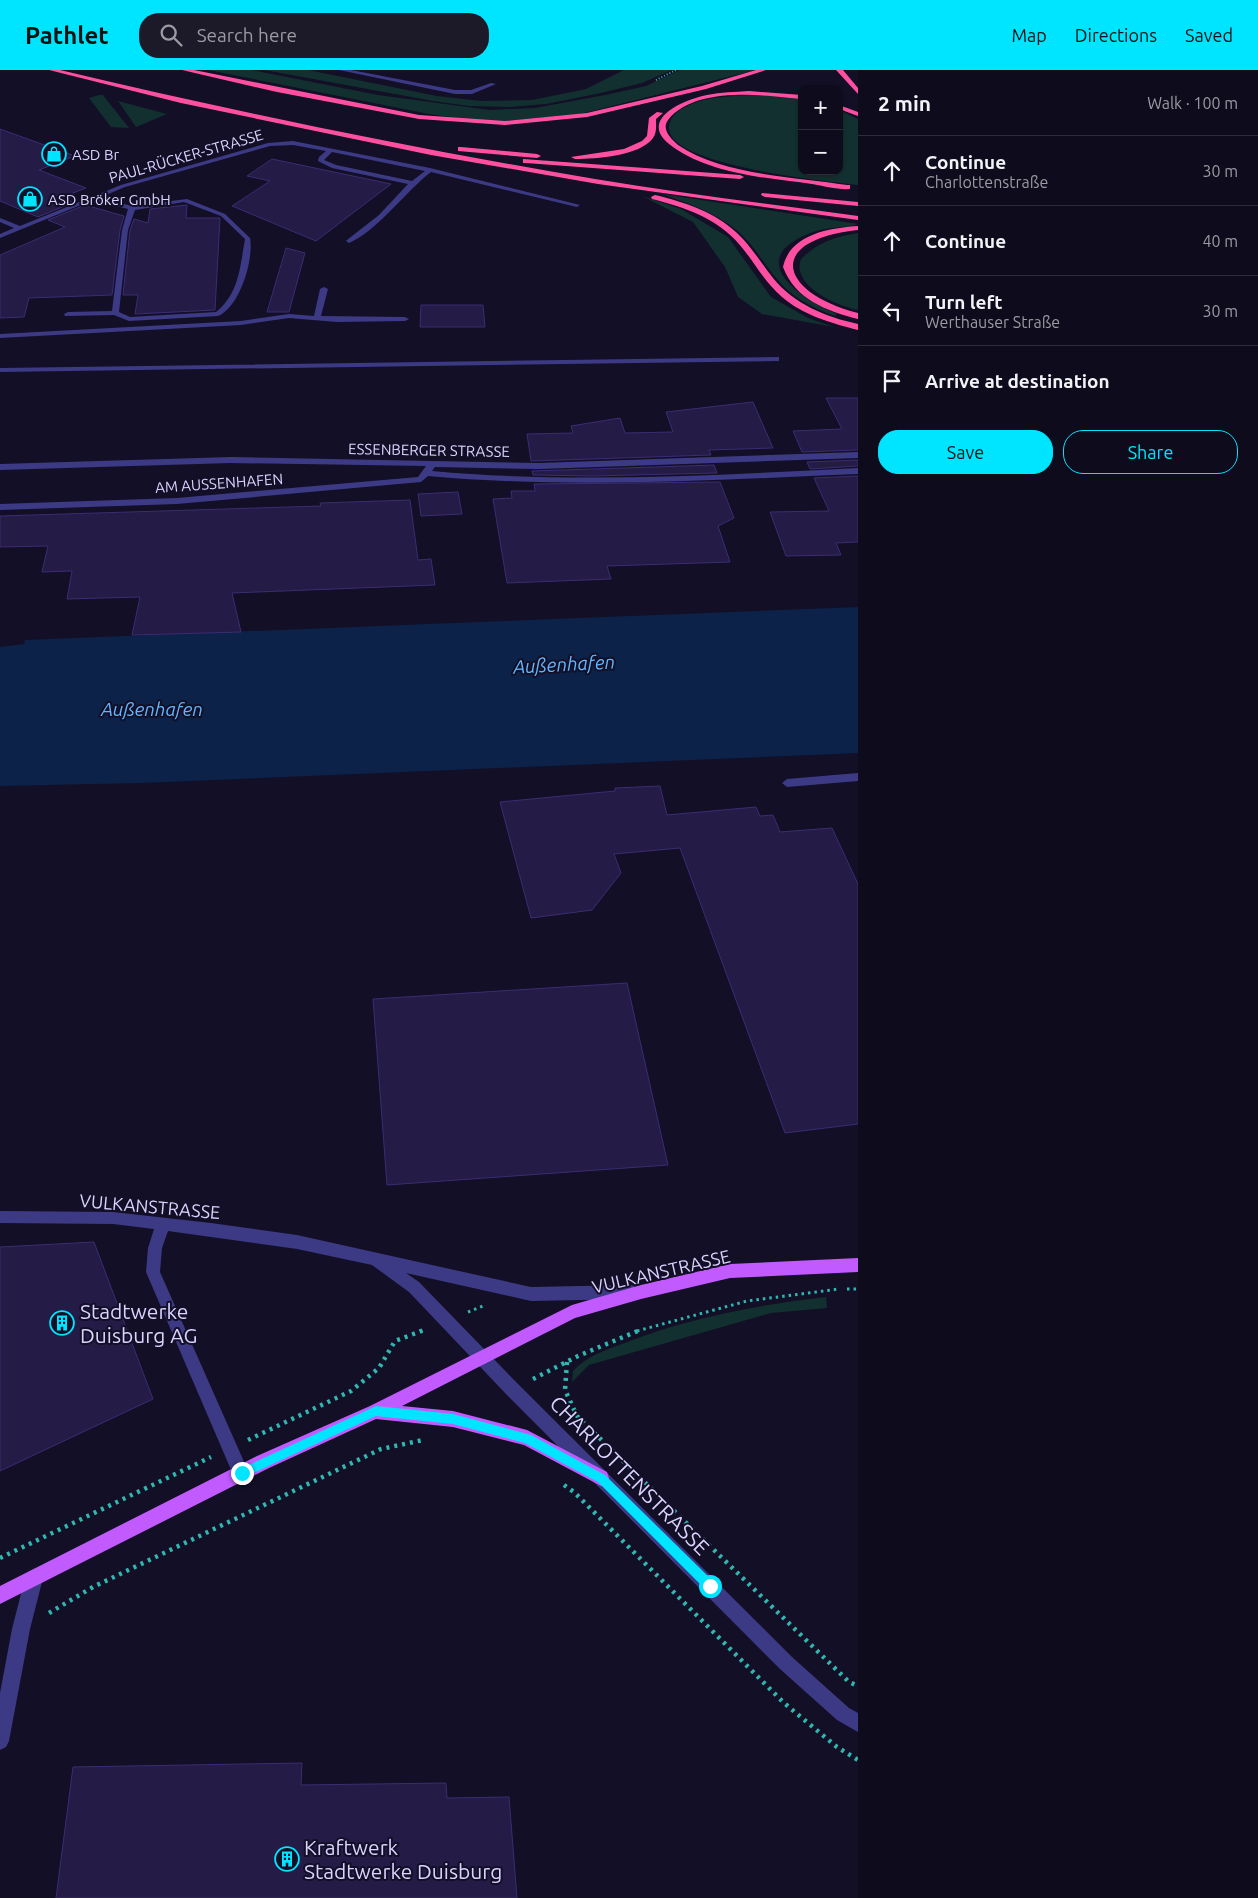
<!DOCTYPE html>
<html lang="en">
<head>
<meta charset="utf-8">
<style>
  body { margin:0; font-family:Ubuntu,sans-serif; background:#1c1929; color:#f1f3f6 }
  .controls { position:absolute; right:15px; top:15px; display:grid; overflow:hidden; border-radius:10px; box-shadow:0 1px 4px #0004 }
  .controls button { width:45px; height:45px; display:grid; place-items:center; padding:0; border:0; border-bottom:1px solid #2e2b3b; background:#0e0b1c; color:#f1f3f6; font:25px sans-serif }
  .stop { position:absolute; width:15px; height:15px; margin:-11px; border:4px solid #00e5ff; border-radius:50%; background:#fff }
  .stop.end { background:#00e5ff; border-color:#fff; box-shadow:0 1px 5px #0008 }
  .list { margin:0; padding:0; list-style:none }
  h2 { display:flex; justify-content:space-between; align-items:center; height:65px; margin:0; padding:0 20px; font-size:21px }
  h2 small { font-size:16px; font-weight:400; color:#9b9ba3 }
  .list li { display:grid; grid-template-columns:32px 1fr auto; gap:15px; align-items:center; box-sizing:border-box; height:70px; padding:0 20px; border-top:1px solid #2e2b3b }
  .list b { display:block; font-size:19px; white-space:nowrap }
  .list p { margin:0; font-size:16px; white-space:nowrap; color:#9b9ba3 }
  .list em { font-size:16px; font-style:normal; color:#9b9ba3 }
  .actions { display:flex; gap:10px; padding:15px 20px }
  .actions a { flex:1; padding:11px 0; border:1px solid #00e5ff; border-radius:20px; text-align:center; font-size:18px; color:#00e5ff }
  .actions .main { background:#00e5ff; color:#111 }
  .icon { flex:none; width:28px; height:28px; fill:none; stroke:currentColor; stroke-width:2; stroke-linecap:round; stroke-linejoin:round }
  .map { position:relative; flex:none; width:858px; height:1828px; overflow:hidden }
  header { display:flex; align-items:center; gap:30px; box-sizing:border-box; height:70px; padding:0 25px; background:#00e5ff; color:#111 }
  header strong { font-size:24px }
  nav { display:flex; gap:28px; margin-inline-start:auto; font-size:18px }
  .search { width:350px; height:45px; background:#1c1929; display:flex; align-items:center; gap:12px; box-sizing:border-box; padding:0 18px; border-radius:20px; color:#9b9ba3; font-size:19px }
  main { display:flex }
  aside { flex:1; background:#0e0b1c }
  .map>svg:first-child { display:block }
</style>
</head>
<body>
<header>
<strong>Pathlet</strong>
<div class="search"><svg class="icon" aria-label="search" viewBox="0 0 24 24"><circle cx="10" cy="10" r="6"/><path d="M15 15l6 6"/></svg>Search here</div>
<nav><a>Map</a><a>Directions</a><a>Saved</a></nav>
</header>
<main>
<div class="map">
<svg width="858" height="1828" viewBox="0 0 858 1828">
  <rect width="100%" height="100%" fill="#130f26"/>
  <path fill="#12302f" d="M208,0H251L378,25L490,40L535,38L605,25L646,16L680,0H756L580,44L505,51L474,50L429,44Z
    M264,0H308L437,26L481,31L532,30L586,19L624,0H672L642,13L601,23L546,34L510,37L469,36L433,31Z
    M99,25H103L129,58L111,57L89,28Z
    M761,25L802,29V101H839V40L858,49V115C826,111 674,96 669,60C668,54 672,47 676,43C699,25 733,26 761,25Z
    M118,31L167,44L136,57Z
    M662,124L858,154C846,158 830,157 816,161C742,186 794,226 837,244L835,246C813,238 792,228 777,209C762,192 753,173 735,159C714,142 687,133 662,124Z
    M642,126L681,139L728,167L771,227L808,248L834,257L762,244L738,227L725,197L693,152Z
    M858,163V240C839,236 805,222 800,201C799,197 800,192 801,189C818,172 835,167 858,163Z
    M826,1227L827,1238L771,1243L589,1295L572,1312L573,1301C587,1286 603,1281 622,1274C687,1248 756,1235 826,1227Z"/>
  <path fill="#0c2248" d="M858,537V683L142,713L0,716V577L24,574L25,570Z"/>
  <path fill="#241b47" stroke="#3b2d73" d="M0,59L75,86L39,100L86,118L60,128L74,132L38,147L0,131Z
    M272,89L391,114L316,171L232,136L270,111L247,106Z
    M85,135L124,146L120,160L112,225L29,228L24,247L0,248V185L65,157L48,150Z
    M187,135L186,148H220L215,240L135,244L138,225H123L130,160L134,149L148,153L150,139Z
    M286,178L305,183L289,242H267Z
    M421,235H483L485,257H420Z
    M826,328H858V380L802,382L793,361L842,359Z
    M753,332L773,378L709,380L711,385L531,391L527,364L573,363L571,356L620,348L625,363L673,362L666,342Z
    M858,390V396L810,399L807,392Z
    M714,395L717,403L592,406L533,405L532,401Z
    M858,406V472L836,473L841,485L786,486L770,442L829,441L814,408Z
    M720,412L734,448L718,456L730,492L607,496L611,509L507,513L493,429L512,428L511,421H535L534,414Z
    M458,422L462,444L421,446L418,424Z
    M410,430L418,490L431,489L435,515L232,523L241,562L132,565L140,527L67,529L72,501L42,502L48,476L0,477V446L321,436L320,433Z
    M660,716L667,745L756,737L760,746L773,745L780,762L832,758L858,814V1054L785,1063L680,778L614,784L621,803L592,840L531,848L500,732L615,721V718Z
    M627,913L668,1095L387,1115L373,929Z
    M94,1172L153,1329L0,1401V1177Z
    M302,1693L301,1715L446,1713L447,1728L509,1727L517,1828H56L73,1697Z"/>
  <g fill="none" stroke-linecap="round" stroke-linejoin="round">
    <path stroke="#2fb8b0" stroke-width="2" stroke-dasharray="1 2" stroke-linecap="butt" d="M656,10L676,0"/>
    <path stroke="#2fb8b0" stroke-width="3" stroke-dasharray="2.5 4" stroke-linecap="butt" d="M847,1219H858
      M468,1242L483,1236
      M420,1261L425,1259
      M637,1261L747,1231L839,1219"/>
    <path stroke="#2fb8b0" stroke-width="4.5" stroke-dasharray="3 5" stroke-linecap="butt" d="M567,1292L565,1320L577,1346L849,1612L858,1616
      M533,1309L578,1286L640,1260
      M248,1370L351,1321L379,1298L395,1271L424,1260
      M564,1415L574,1422L784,1633L837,1677L858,1690
      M0,1488L211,1387
      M49,1543L93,1517L381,1379L423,1370"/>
    <path fill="#3d3a85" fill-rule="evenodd" d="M339,0H351L455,20H471L491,13L496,14L472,24H455Z
      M293,71L430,98L580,135L577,137L431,102C406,121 376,162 349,173L346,171L347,170L379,145L408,114L332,98L318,91L319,87L326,81L293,75L270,76L125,117L99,128L132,136L187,129L225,144L250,168C254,189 240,237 218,246L129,251L114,245L65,246L64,244L68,242L112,241L122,160L128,139L93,130L0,168V164L14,158L0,152V148L20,156L121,115L268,73ZM332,82L425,101L412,111L336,95L324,90ZM184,132L221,146L245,169C240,197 239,224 216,242L130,247L119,242L128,160L135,140Z
      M324,217L328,219L321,246L405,247L409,249L405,251L337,252L289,248L241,255L0,268V264L241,251L289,244L314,246L320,219Z
      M779,287V291H776L0,302V298Z
      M858,382V388L539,399L435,397L432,401C574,414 716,405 858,398V404C714,410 572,419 428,406L421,412L177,434L0,440V434L177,428L418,407L426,396L231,393L0,400V394L231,387L539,393Z
      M858,703V711L787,717L782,713L787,709Z
      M0,1141L113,1142L211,1153L297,1165L531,1217L631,1215L636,1217L638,1222L636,1227L631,1229L531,1231L406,1203L419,1212L518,1314L792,1587L849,1638L858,1643V1662L837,1650L780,1599L506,1324L409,1222L372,1195L297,1179L168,1161L162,1178L160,1202L249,1403L247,1409L241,1411L235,1409L146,1202L148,1178L154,1159L113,1154L0,1153Z
      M34,1499L40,1502L43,1508L30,1559L9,1671L6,1677L0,1680V1623L12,1559L25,1508L28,1502Z"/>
    <path fill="#c25bff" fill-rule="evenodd" d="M858,1188V1202L730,1208L641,1229L575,1248L402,1336L453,1341L527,1360L607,1402L609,1408L607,1414L601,1416L524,1375L453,1357L376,1349L269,1398L0,1534V1516L257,1386L370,1336L572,1235L641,1215L730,1194Z"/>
    <path fill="#ff4fa3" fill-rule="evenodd" d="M49,0H60C237,42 416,79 595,109C683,124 771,134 858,146V150L598,114L431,85L181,33Z
      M182,0H194L419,45L505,51L587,43L702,16L756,0H766L706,19L587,47L505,55L419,49L277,22Z
      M836,0H843L858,18V24Z
      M749,21L802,25V29C764,25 695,16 668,50C661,59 671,69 678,75C722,105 795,107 847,115H850V119C838,120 824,116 812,114C767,108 711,104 673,77C635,51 682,30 707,25C721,22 735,22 749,21Z
      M839,35L858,42V46L839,39Z
      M657,42L663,43L656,49C656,55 657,63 653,68C640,86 596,89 575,89L571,87L624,79L642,71L647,66L649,48Z
      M461,77L537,84L541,86L537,88L458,81V77Z
      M523,89L740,105L744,107L740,109L526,93H523Z
      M762,123L858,132V136L765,127L761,125Z
      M655,125C684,132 715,142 737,163C751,176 761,193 773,208C794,234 826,247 858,254V260C831,253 803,245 782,227C764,212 754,191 739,174C717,148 684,137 652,129L651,127Z
      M858,156V160C764,170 779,223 858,243V249C826,241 795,229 783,197C790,164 830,158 858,156Z"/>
  </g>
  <path fill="#00e5ff" d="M376,1336L453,1344L531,1365L605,1405L714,1512V1520H706L598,1412L525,1373L453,1354L376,1346L245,1407H238V1400Z"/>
  <defs>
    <g id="shop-ring" transform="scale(1.25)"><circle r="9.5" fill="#130f26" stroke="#00e5ff" stroke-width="1.5"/><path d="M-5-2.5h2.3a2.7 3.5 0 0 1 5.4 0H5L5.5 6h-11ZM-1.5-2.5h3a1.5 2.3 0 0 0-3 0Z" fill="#00e5ff"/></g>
    <g id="building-ring" transform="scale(1.25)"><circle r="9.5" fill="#130f26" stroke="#00e5ff" stroke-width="1.5"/><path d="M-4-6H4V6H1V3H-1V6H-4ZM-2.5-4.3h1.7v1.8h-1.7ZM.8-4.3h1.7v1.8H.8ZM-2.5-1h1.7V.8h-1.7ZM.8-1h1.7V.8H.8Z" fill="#00e5ff"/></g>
  </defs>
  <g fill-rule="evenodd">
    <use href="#shop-ring" x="54" y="84"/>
    <use href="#shop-ring" x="30" y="129"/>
    <use href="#building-ring" x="62" y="1253"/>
    <use href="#building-ring" x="287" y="1789"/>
  </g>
  <g text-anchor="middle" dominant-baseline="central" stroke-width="4" stroke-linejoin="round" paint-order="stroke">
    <g font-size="15" fill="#d9d4ff" stroke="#130f26" text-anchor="start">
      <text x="72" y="84">ASD Br</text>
      <text x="48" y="129">ASD Bröker GmbH</text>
    </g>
    <g font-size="15" fill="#d9d4ff" stroke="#130f26">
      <text transform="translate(186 86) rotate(-16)">PAUL-RÜCKER-STRASSE</text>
      <text transform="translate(429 380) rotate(1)">ESSENBERGER STRASSE</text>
      <text transform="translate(219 413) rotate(-4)">AM AUSSENHAFEN</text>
    </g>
    <g font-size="18" fill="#d9d4ff" stroke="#130f26">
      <text transform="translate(150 1136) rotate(5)">VULKANSTRASSE</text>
      <text transform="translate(661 1201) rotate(-13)">VULKANSTRASSE</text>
    </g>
    <g font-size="19" font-style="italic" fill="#62b6ff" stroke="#130f26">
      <text transform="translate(564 594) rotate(-3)">Außenhafen</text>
      <text x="152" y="639">Außenhafen</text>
    </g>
    <g font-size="21" fill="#d9d4ff" stroke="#130f26" text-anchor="start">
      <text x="80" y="1241">Stadtwerke<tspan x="80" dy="24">Duisburg AG</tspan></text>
      <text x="304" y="1777">Kraftwerk<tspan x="304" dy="24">Stadtwerke Duisburg</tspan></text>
    </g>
    <g font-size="21" fill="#d9d4ff" stroke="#130f26">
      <text transform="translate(630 1405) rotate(45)">CHARLOTTENSTRASSE</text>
    </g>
  </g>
</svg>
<div class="controls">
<button>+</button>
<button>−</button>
</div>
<div class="stop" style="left:710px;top:1516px"></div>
<div class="stop end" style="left:242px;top:1403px"></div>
</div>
<aside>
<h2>2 min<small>Walk · 100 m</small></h2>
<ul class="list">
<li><svg class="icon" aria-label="ahead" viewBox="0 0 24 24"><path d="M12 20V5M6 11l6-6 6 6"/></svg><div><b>Continue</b><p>Charlottenstraße</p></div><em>30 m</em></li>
<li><svg class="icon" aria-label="ahead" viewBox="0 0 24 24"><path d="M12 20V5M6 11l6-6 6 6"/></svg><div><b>Continue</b></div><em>40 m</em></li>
<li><svg class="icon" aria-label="left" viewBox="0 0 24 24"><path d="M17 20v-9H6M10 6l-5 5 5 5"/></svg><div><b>Turn left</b><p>Werthauser Straße</p></div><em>30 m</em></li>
<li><svg class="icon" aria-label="arrive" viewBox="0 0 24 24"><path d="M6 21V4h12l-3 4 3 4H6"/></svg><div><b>Arrive at destination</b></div></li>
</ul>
<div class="actions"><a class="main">Save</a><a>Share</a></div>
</aside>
</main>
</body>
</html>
